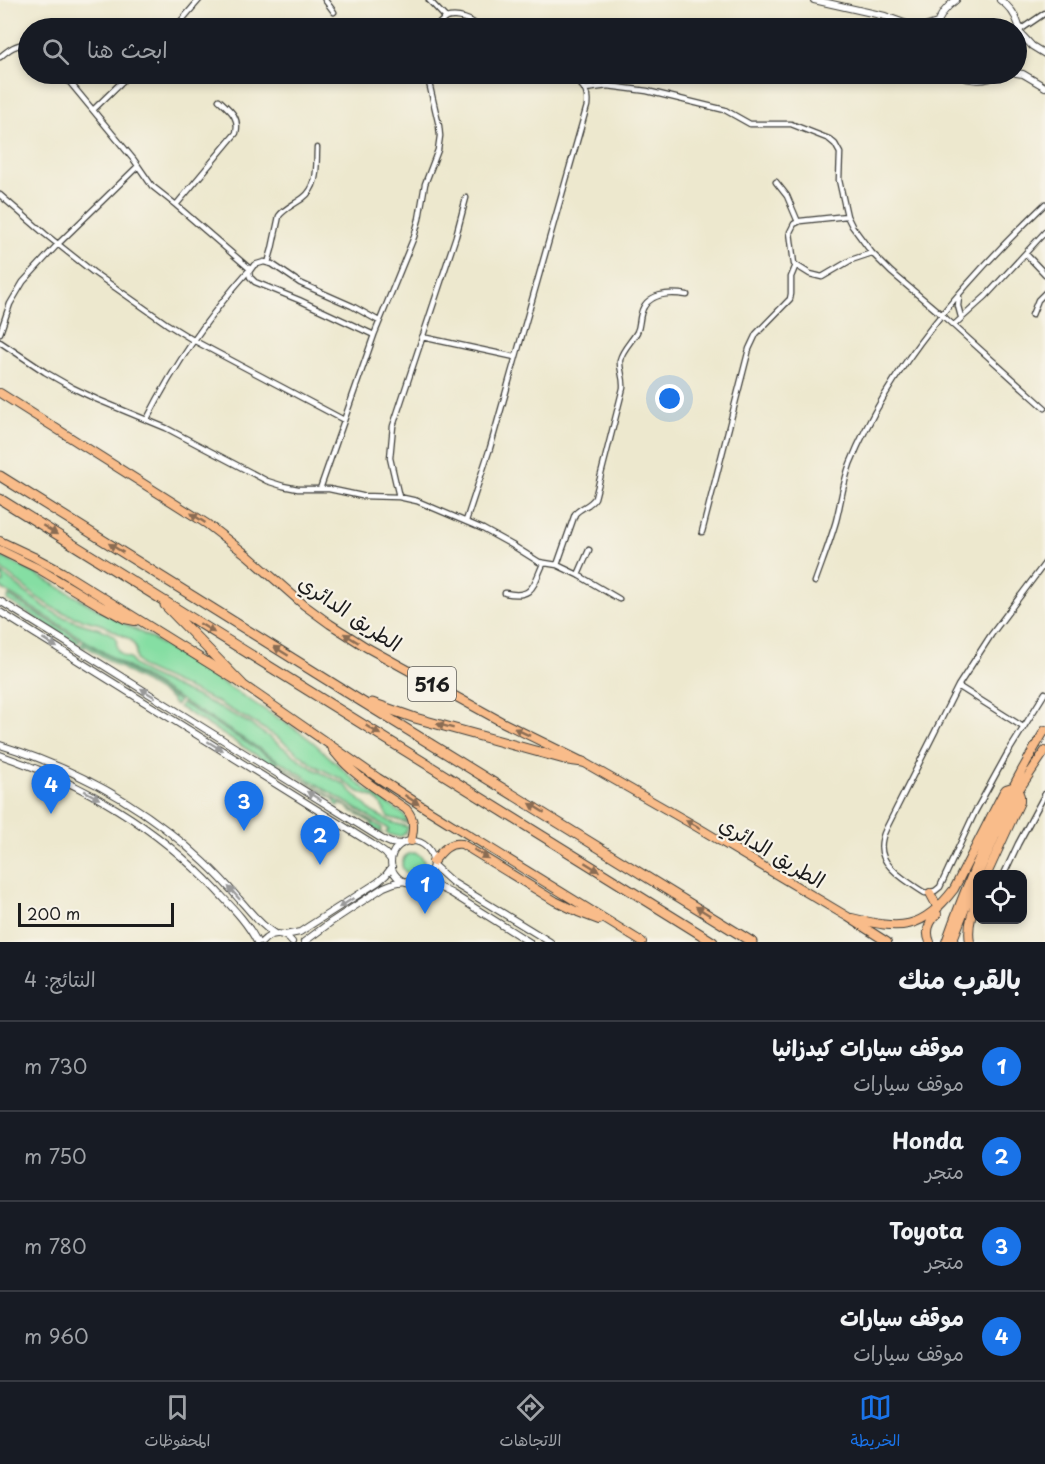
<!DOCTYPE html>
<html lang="ar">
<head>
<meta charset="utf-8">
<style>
  body { margin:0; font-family:"Playpen Sans","Playpen Sans Arabic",sans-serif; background:#20242c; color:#f1f3f6; direction:rtl }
  .controls { position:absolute; right:18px; bottom:18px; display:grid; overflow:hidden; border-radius:12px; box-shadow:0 3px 9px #0003 }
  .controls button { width:54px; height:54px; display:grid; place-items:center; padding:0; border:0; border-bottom:2px solid #363941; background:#171b24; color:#f1f3f6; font:30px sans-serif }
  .scale { position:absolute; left:18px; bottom:15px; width:156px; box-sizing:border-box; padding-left:6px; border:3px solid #1c1c1c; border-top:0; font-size:16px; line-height:21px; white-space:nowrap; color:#1c1c1c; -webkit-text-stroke:4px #f7f3e8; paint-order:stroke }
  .you { position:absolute; left:670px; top:399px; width:21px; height:21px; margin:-15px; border:4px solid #fff; border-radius:50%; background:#1a73e8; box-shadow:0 0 0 9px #1a73e833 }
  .badge { display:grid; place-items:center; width:39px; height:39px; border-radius:50%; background:#1a73e8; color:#fff; font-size:20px; font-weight:700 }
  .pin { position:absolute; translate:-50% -50px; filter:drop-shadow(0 2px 3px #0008) }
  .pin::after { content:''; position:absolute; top:32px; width:21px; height:18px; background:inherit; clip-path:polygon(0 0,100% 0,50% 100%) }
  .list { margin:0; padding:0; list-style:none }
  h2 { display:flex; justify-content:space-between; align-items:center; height:78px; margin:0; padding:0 24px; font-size:26px }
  h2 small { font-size:20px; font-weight:400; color:#9ea1a6 }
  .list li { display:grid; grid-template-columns:39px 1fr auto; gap:18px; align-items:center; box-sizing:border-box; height:90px; padding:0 24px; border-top:2px solid #363941 }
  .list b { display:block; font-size:22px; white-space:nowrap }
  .list p { margin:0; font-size:20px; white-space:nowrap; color:#9ea1a6 }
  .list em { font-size:20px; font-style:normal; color:#9ea1a6 }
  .icon { flex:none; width:33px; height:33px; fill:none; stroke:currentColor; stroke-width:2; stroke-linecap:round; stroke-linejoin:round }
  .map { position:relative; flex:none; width:1045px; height:942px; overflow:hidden; direction:ltr }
  .search { position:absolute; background:#171b24; box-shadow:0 3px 9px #0003; left:18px; right:18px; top:18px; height:66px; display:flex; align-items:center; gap:15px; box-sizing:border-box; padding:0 21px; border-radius:33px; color:#9ea1a6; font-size:22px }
  .sheet { height:438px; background:#171b24 }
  nav { display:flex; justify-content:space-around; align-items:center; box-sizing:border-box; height:84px; border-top:2px solid #363941; background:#171b24; font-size:16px; color:#9ea1a6 }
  nav a { display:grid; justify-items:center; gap:3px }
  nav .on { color:#1a73e8 }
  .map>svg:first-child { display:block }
</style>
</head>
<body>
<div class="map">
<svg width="1045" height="942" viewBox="0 0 1045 942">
  <rect width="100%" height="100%" fill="#f7f3e8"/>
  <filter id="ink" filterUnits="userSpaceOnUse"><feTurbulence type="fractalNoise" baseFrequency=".0167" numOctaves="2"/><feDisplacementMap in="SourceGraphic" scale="12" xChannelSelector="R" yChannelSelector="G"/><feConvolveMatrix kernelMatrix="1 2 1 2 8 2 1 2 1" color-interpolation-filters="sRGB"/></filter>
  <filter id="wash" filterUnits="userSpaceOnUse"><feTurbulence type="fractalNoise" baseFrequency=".008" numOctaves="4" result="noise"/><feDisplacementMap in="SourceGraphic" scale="24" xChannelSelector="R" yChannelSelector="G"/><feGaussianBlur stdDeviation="1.35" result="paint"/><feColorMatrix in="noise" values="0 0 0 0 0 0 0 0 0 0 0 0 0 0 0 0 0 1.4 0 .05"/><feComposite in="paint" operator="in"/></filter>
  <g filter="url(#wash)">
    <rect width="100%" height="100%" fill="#ede8ce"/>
    <path fill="#85dea3" stroke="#507d60" stroke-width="1.5" d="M0,556L36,574L94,607L153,639L300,732L313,742L359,784L404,815L408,823L388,817L380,803L375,798L359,792L341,779L315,766L277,737L249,720L213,700L143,668L136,660V648L131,640L103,625L74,617L53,608L38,598L0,568Z
      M0,572C19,586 36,603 57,614C65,618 74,621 83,624C96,628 107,629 117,639C115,649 119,656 130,658L133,664L145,673L213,704L247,722L272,739L312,768L344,784L372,812L391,822L408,827C405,840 395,837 386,833L389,829L8,593L0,587V583L4,582L2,576L0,577Z
      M9,596L80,640L77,644L7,600Z
      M83,641L179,701L176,705L173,704L171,698H168L167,695H165L84,645V648L80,646Z
      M182,703L278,762L276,766H274L179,707Z
      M280,765L382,828L381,832L383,834L373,828L371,822C366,820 363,817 358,815L357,813L351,811L350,809H349L348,807L342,805L341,803L339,804V806L336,805L334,799L328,796L323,791H321L313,785L309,784L308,782C300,780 294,772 286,770L285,768H283V771L278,768Z
      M402 864a11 11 0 1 1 22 0a11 11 0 1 1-22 0Z"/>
  </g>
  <g filter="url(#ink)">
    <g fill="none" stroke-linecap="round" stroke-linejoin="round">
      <g stroke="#3b3b37" stroke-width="7">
        <path id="minor" d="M325,0L334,12
          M429,0L446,18
          M175,28L199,0
          M435,28C438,25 442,20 446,18C458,14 472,20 480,28
          M1020,30L1045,13
          M0,57C8,50 17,43 28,44
          M63,74L134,160L152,186L176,205L250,269C209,315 175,364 147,419
          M585,89L608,86L647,91L725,110L750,124H791L829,139L835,144L840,153L839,180L847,216L852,226L872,253L891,272L942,315L1045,408
          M93,110L130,74
          M776,182L787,196L798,222
          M0,195L45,234L93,272L167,324L193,340L344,420
          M176,205L236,133C240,117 230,110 219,100
          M847,216L800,221L794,224L790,232L794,264L810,274L822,277L851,260L872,253
          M1026,254L1045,274
          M268,263L272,249L279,216C285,208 295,204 303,198C319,186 316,166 317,148
          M959,297L958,306L961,317
          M1032,315L1038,300L1045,293
          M954,325L986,296L1045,232
          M0,333L10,304L23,282L58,244L138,166
          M374,335L299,300L255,282L250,277L249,272L254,265L264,262L272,264L300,283L352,306L379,321
          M422,337L515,357
          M0,342L45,372L73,388L96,399L166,428L267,481L283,486L298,489H329L362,496L399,497L417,501L483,529L512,545L539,562L557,565L578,575L619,599
          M320,489L374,335L414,237L419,219L425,184L438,150L440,136L439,126L427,74
          M399,497L390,458L393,426L456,236L466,198
          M466,521L490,448L587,106C590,81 572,79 553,74
          M702,532L749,349L756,334L790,299L791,294V277L796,265
          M1045,563L991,635L958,686L886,829C875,852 885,865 904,879C911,884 918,889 925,893L935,891L940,887L975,812L1007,754L1045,693
          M557,565L575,514C581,507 590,506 595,498L623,388C624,377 619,369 620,360C622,350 632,341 637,332C640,326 639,321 641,314C646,293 669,292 687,295
          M578,575L589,550
          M815,582C822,562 830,542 836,521C841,502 843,483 850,464C890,365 969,277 1045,204
          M505,593C533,599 533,586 543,564
          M958,686L1023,727
          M1004,874L1018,844L1045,794"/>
      </g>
      <g stroke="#3b3b37" stroke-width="8">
        <path id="tertiary" d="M814,0L885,16L918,28
          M1000,0C1019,13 1025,34 1016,56
          M921,28L937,23
          M936,28C939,16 946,7 956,0
          M1021,34L1032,46L1045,54
          M1016,73L1023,74L1045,87
          M955,74C970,81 986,82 1000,74
          M0,601L382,839L391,843L401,844
          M0,612L372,844L385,853L391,860
          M0,745C78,769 145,806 204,862C217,874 228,886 239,899C250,911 260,925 275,934
          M0,755C84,784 156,826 217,891C231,906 248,923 257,942
          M391 862a21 21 0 1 1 42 0a21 21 0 1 1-42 0Z
          M433,865L452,882L550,942
          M421,881L434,885L451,893L529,942
          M285,935L300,932L309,926L378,882L386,875L392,867
          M262,942C271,932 283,931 292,942
          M304,942L331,922L384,887L394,883L404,881"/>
      </g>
      <g stroke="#3b3b37" stroke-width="10">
        <path id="primary" d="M978,874L995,837L1018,791L1045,751
          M987,874L1020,802V796L1018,791
          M930,893L938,908
          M852,918C900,930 922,931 954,889L1003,793L1006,789L1012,787
          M930,942C925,931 929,922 937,914
          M946,942C972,868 1004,798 1045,730
          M952,942L978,875
          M970,942C967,927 972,911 978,897"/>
      </g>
      <g stroke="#3b3b37" stroke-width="10">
        <path id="trunk" d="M0,393L207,524L247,555L304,605L330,624L366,647L502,722L583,762L697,827L848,917L887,942
          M0,541L34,557L62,572L242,684L378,778L425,808L642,942
          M0,550L39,569L99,605L125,619L135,621
          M333,750C352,775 380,791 406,809C415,819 414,828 411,841
          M433,862C441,852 448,842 462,844L555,901L578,912L599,920"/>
      </g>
      <g stroke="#3b3b37" stroke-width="11">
        <path id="motorway" d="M0,476L356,698L752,942
          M0,499L713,942
          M165,605L242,684
          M372,703L415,718L568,760L583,762"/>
      </g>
      <use href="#minor" stroke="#fff" stroke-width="4.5"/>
      <use href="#tertiary" stroke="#fff" stroke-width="6"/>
      <use href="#primary" stroke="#f9bc8a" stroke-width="8"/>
      <use href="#trunk" stroke="#f9bc8a" stroke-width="8"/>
      <use href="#motorway" stroke="#f9bc8a" stroke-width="9"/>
    </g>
    <defs><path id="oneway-solid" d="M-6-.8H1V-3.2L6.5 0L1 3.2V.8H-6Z" transform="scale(1.5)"/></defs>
    <g fill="#8a6c53">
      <use href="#oneway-solid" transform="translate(198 518) rotate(-146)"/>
      <use href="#oneway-solid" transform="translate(50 530) rotate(32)"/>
      <use href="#oneway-solid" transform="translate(116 548) rotate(-148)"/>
      <use href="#oneway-solid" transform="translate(207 628) rotate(32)"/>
      <use href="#oneway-solid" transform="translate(351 638) rotate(-148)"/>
      <use href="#oneway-solid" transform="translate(281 651) rotate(-148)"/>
      <use href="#oneway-solid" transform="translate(445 726) rotate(-165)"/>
      <use href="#oneway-solid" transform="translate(373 730) rotate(32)"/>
      <use href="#oneway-solid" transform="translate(522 732) rotate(-154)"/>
      <use href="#oneway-solid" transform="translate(412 800) rotate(33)"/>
      <use href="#oneway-solid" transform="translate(537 808) rotate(-148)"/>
      <use href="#oneway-solid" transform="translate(693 824) rotate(-150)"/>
      <use href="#oneway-solid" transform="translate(481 854) rotate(32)"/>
      <use href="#oneway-solid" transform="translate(592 867) rotate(32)"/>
      <use href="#oneway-solid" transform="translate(703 911) rotate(-148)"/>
    </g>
    <g fill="#999">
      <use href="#oneway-solid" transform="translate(50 643) rotate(32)"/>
      <use href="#oneway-solid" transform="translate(148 693) rotate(-148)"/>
      <use href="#oneway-solid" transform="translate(215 746) rotate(32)"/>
      <use href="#oneway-solid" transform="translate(92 795) rotate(29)"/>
      <use href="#oneway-solid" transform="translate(314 796) rotate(-148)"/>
      <use href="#oneway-solid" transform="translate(234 893) rotate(-132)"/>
      <use href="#oneway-solid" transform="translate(346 903) rotate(147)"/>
    </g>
  </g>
  <g text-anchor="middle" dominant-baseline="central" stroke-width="4.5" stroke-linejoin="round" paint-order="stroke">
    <rect fill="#f7f3e8" stroke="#5e5c59" stroke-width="1.5" x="408" y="667" width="48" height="34" rx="4.5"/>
    <g font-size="20" font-weight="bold" fill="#1c1c1c">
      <text x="432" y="684">516</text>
    </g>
    <g font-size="21" fill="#1c1c1c" stroke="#f7f3e8">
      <text transform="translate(351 612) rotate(34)">الطريق الدائري</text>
      <text transform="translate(773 851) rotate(31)">الطريق الدائري</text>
    </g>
  </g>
</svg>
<div class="controls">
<button><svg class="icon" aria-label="locate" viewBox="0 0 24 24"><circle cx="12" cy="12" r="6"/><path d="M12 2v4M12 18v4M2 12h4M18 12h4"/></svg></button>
</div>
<div class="scale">200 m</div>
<div class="you"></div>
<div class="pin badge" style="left:425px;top:914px">1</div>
<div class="pin badge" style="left:320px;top:865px">2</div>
<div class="pin badge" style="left:244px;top:831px">3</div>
<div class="pin badge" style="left:51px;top:814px">4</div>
<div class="search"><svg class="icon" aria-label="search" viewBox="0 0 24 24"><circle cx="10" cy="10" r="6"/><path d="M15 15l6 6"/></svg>ابحث هنا</div>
</div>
<section class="sheet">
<h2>بالقرب منك<small>النتائج: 4</small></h2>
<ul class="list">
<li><span class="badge">1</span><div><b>موقف سيارات كيدزانيا</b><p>موقف سيارات</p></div><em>730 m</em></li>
<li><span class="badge">2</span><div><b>Honda</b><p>متجر</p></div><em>750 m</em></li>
<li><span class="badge">3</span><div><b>Toyota</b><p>متجر</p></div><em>780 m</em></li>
<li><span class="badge">4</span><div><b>موقف سيارات</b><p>موقف سيارات</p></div><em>960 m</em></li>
</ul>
</section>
<nav>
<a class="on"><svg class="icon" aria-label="map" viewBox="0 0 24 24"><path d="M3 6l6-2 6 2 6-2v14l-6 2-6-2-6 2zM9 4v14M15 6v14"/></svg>الخريطة</a>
<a><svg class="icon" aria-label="directions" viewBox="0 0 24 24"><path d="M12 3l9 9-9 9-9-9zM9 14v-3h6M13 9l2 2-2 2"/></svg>الاتجاهات</a>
<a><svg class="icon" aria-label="saved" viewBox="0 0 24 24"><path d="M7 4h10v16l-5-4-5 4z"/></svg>المحفوظات</a>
</nav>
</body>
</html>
